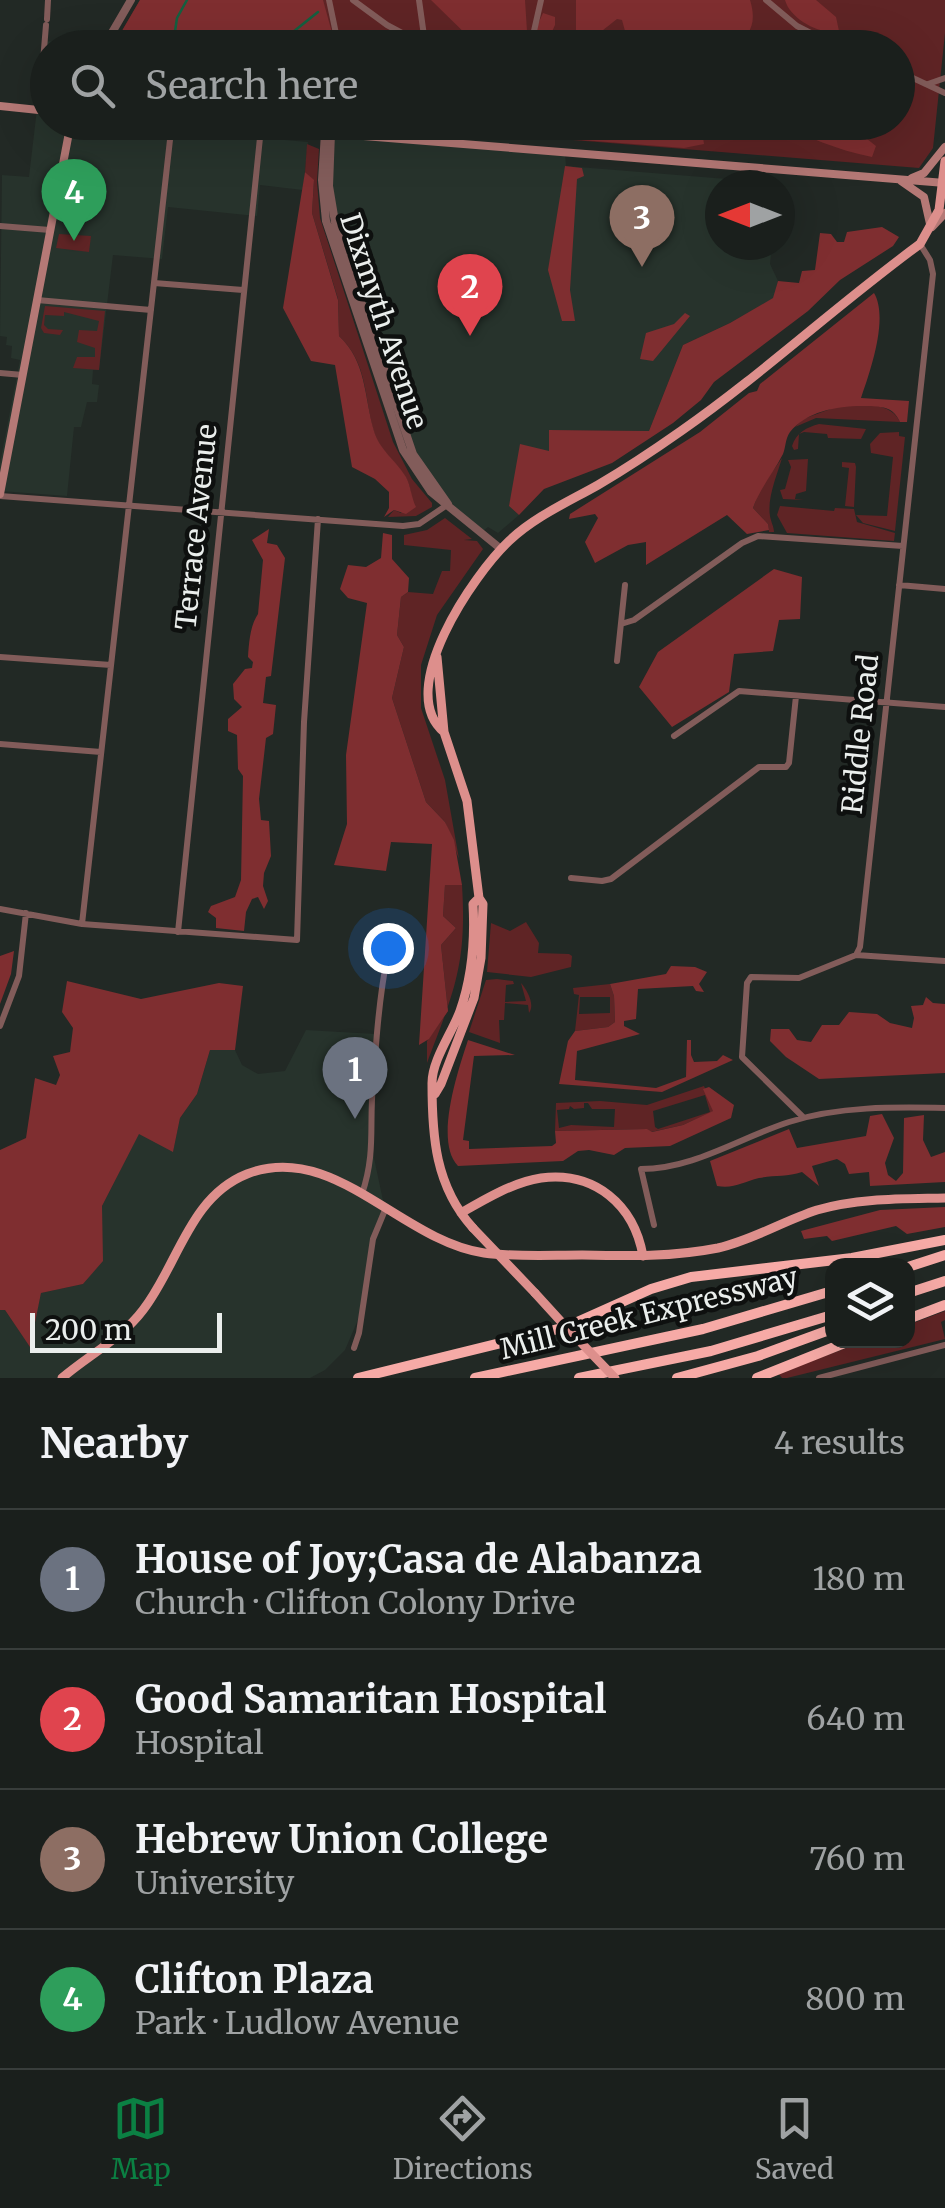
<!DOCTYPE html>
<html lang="en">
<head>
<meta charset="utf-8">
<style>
  body { margin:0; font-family:Merriweather,serif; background:#232725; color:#f1f3f6 }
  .controls { position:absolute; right:30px; bottom:30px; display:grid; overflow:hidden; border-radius:20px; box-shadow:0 10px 40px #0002 }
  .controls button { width:90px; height:90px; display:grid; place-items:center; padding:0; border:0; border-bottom:2px solid #383d3b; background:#1a1f1c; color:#f1f3f6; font:50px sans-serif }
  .compass { position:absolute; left:705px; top:170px; width:90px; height:90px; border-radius:50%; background:#1a1f1c; box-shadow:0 10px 40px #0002; rotate:270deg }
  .scale { position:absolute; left:30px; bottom:25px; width:192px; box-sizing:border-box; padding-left:10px; border:5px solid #eaeeec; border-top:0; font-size:28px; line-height:35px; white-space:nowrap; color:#eaeeec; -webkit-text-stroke:8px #0e100f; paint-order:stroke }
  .you { position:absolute; left:388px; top:948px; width:35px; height:35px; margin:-25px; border:8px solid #fff; border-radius:50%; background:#1a73e8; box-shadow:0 0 0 15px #1a73e833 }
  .badge { display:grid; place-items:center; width:65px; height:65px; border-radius:50%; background:#0b8043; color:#fff; font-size:32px; font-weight:700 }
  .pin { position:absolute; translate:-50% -82px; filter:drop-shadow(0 2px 5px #0008) }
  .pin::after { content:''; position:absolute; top:52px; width:35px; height:30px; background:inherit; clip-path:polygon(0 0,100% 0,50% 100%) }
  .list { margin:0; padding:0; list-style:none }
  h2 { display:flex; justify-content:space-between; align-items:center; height:130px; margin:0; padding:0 40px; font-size:42px }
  h2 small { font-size:32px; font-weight:400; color:#9fa2a3 }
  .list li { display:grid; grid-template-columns:65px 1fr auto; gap:30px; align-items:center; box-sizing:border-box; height:140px; padding:0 40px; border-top:2px solid #383d3b }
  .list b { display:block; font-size:38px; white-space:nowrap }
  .list p { margin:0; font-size:32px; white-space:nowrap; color:#9fa2a3 }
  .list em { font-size:32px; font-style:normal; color:#9fa2a3 }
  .icon { flex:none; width:55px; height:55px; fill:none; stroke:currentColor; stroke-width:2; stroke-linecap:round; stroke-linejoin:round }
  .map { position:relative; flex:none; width:945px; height:1378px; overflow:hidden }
  .search { position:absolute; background:#1a1f1c; box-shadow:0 10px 40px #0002; left:30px; right:30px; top:30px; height:110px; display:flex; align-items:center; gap:25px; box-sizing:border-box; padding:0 35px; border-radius:55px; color:#9fa2a3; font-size:38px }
  .sheet { height:690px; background:#1a1f1c }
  nav { display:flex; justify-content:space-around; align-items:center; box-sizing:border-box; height:140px; border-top:2px solid #383d3b; background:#1a1f1c; font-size:28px; color:#9fa2a3 }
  nav a { display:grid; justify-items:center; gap:5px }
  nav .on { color:#0b8043 }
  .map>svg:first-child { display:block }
</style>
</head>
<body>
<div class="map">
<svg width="945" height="1378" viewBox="0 0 945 1378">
  <rect width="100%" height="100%" fill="#222925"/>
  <path fill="#27332c" d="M79,30L105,32L96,47L48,48V122L94,123L308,142L303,190L260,185L257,216L168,207L162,259L113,255L99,370H93L92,384L99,385L97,402H87L81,427H74L67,496L0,491V463L20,360L11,358L12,346L6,345L7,337L0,336L2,175L29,177L45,41L78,44Z
    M331,133L565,153L566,166L776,183L720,185V245H772L770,264L778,281L774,298L730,323L683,345L649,431L550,430L549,451L515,483L509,506L519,515L498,533L488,527L482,532L448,504L419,466L333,216Z
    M306,1030L375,1034L370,1139L385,1210L376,1229L363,1308L345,1350L325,1370L310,1378H0V1310H5L29,1345L41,1293L83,1284L102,1261V1206L139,1133L173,1151L180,1118L197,1094L210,1050H235L242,1065L258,1074L285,1071Z"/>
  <path fill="#5f2425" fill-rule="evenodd" d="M140,0H945V33L933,148L919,168L362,123L898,122V48H112Z
    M307,144L319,149L317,182L320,218L393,442L412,479L432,503V507L416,516L388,517L394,510L401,513L412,501C411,494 410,484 406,478C397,461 380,452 374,432C364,397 368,363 339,336L338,299L312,213L314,181L305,172Z
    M59,234L91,236L89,252L56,248Z
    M45,306L105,311L99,370L73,368L77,357H95V348L77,342L79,330L97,331L99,321L64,312V316L45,315L44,325L48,329L63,330L60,335L44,333L41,328Z
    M836,407C858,406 889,399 900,422L816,418L795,427L803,419Z
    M819,424L866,429L861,439L828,438L827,434L804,432L799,434L798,449L794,450L792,446C796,433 807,427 819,424Z
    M899,432V436L905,437L895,531L863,523L856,515L887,516L893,457L871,453L870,444L880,433Z
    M782,458C777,475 767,498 770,516C771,522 774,527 774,532H769L768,524L753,508L760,489Z
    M808,459L806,491L796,494L795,499L804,500L783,499L780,490L785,489L791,467L788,460Z
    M842,462L855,463L856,467L854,507L845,506L849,468L842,467Z
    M780,506L834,511L835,508L854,509L857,522L895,533L894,541L787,533L777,515Z
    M445,518L472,539L464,540L477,541L483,549L437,615L421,665V708L445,780L459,859L445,822L426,802L392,698L404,647L397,635L401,597L408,592L433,594L442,571H450L451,550L404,545V535L427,530Z
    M445,884L462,885C467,965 454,991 427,1063V1041L448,1011L441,945L456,928L443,916Z
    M526,922L539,943L538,953L569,954L572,956L571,967L531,977L487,972L491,923L510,931Z
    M497,979L513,981L514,984L506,985L505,1002L526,1001L521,983C528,991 535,1005 529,1013L528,1005L505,1003L504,1020H499L500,1043L469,1032L486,980Z
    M610,984L614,996L615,1022L608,1027L575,1031L579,995L574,994L573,988ZM580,997H610V1013L579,1014Z
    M704,1086L714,1111L683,1125L651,1132L646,1129L555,1131L556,1103L600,1101L647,1105ZM705,1095L710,1112L658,1129L655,1127L653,1111ZM584,1103H588L592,1109H615L614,1127L571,1125L559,1128L557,1110L569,1109L570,1106L574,1109L584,1108Z
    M945,1311V1320L941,1322L945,1339L787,1378H782L778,1373L866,1341L908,1340V1325Z"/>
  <path fill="#7f2e30" d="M140,0H323L336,47L125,48L116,41Z
    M431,0H525L527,31C514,48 499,48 479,47Z
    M576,0H750C770,64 679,48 641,47L625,31L622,20L617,19C603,29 592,44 576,36Z
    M785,0H816L836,17L839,31C821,36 790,19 785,0Z
    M543,13L555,17V25L545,47H535L530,42Z
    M441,122L679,123L702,132L704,144L684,148L454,130L448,129Z
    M777,123H855L853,128L876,146L872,157C836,150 809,137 777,123Z
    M565,166L582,168L584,176L577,179L570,290L575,321H562L548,270Z
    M305,172L314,180L312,213L338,300L339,336C367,362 364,397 374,431C380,451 396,460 406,477C411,486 411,497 416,507L406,514L394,510L384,517L389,508V492L375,479L352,467L335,365L311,361L283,308Z
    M882,227L899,237L893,246L840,280L808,311L714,382L701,400L673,423L612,463L544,489L519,515L509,506L520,444L549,451V430L649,431L683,345L730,323L773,298L778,281L799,283L802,271L815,270L820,233L831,234L837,242H844L847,232Z
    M874,293C889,318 870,372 861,398L909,401L907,422H900C893,407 884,407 868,406C842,405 807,410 790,432C785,439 786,447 783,454C774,472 760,488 753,508L768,524L769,530L747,534L727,515L646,565V542L628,545L595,563L585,542L598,518L595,514L569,519L570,514L700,432L749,393L757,391L760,384Z
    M685,313L690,316L653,361L640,359L646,333L674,324Z
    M269,529L267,543L277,545L285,558L271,676L266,677L263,703L276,705L273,734L266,738L259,799L261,820L269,821L271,856L264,873L263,886L268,901L264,909L258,897L252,899L246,912L244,931L216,928V918L208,912L211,906L235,897L241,880L243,776L238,769L237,735L228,731V719L242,707L234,699L233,684L245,669L252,668L253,662L248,657C249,643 250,626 258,614L263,560L252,540Z
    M383,533L392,535V559L409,578L408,592L401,597L397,635L404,647L392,698L426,802L445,822L454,840L462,885H445L443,916L456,928L441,945L448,1011L429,1039L419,1045L432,844L391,842L386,871L334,865L347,824L346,755L367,603L348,598L340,589L348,565L366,567L381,558Z
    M774,569L802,577L800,619L779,620L773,651L734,654L729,692L672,727L639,687L658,652Z
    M14,951L11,974L0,1004V956Z
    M671,966L695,967L707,972L699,984L704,992L696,991L693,986L638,989L636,1019L624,1021V1026L640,1034L577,1051L575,1080L656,1088L686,1077L687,1040H691V1055L694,1062L717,1061L723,1055L733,1060L662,1092L559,1084L568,1041L575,1031L608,1027L615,1022L614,996L610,984L666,974Z
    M67,981L141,999L219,983L243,986L235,1050H210L197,1094L180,1118L173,1152L139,1134L102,1206L103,1261L83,1284L41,1293L30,1347L5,1310H0V1150L26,1138L35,1078L56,1085L60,1075L53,1056L70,1052L73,1028L62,1012Z
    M926,997L933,1003L945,1004V1073L819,1079L786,1057L770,1041L771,1029H789L797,1040L811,1042L822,1025H839L849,1012L877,1014L890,1023L912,1028L914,1018L911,1006L923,1005Z
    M468,1040L515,1055L474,1056L463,1140L469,1141V1149L552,1146L556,1143L555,1131L647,1129L652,1132L683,1125L713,1111L703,1089L709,1087L734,1105L731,1118L670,1146L625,1148L614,1155L589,1150L578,1151L563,1161L458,1166C434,1141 458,1071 468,1040Z
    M882,1114L894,1138L885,1163L888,1175L896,1181L903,1173L904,1118L924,1115L923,1140L931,1157L945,1152V1182L870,1186L869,1172L849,1174L845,1164L837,1159L812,1166L819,1186L802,1172C787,1177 774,1175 759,1178C743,1182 734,1189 717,1186L710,1161L789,1129L797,1148L866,1136L870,1116Z
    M945,1207V1227L907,1234L896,1226L832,1241L827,1236L804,1239L801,1231L880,1210Z"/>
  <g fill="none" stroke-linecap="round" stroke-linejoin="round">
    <path stroke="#146040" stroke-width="2.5" d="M174,38L177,18L187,0
      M273,48L318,12"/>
    <path stroke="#825c5a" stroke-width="6" d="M329,0L339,48
      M353,0L387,25L430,48
      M419,0L425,43
      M766,0L797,26L840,48
      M47,19L48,0
      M517,48L534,31L541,0
      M898,71L945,93
      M928,84L945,78
      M39,110L46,25
      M367,122V136
      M0,226L50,230
      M154,283L243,290
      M37,300L151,310
      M0,373L23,375
      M0,496L403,526L419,524L447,505
      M899,585L945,589
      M621,624L634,620L742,543L758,536L903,546
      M0,657L111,665
      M617,661L625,585
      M674,736L739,691L945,707
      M0,744L101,752
      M571,878L602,881L611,879L759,767H786L789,763L796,696
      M0,909L82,924L297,940L304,722L318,519
      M82,924L172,122
      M178,932L261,128
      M856,955L860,947L933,274L930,260L920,244
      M0,1026L19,976L26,913
      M803,1117L742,1057L747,983L751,977L799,978L856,955L945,961
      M362,1194C376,1152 369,1126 373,1084C376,1043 379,999 387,958
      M654,1225L641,1169C694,1169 739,1138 789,1122C839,1106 894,1107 945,1108
      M354,1348L359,1333L373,1239L385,1210
      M819,1378L945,1345"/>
    <path stroke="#825c5a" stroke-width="8" d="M103,48L131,0
      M325,133L322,180L326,221L403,450L431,492L501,549
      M331,133L329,186L336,228L413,454L448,504"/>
    <path stroke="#b57976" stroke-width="8" d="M0,106L48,111
      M190,122L945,183
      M912,178L924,173L945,147
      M901,181L924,197L930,224
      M932,227L945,213
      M0,494L71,122"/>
    <path stroke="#dd8f8c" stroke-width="9" d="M444,732C394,690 474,574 509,541C534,517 568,502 598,485C627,468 654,450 681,431C764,373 838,304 920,244L939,210L945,161
      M435,1094L441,1084L474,998L481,958L483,904L479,898L467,801L444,732L437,657
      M461,1213C485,1199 514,1182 541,1178C595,1171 634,1205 643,1256
      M473,1228C435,1186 432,1136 432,1083C432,1060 452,1033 460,1011C472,977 475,940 473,904L479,898
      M535,1293L566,1327
      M62,1378C89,1355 122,1338 143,1310C178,1265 189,1197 247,1174C333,1140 401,1241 484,1253C516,1257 550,1255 582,1255C628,1256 673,1257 718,1248C753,1240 783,1221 817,1210C859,1198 902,1199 945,1198"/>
    <path stroke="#f6aaa6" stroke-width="10" d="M908,1267L945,1255
      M908,1293L945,1281
      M908,1319L945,1305
      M358,1378L566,1327L651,1289L691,1277L852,1258L945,1240
      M475,1378L703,1329L832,1291
      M579,1378L711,1351L832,1315
      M677,1378L758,1356L832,1329
      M757,1378L852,1340"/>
    <path stroke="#dd8f8c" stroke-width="9" d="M473,1228L535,1293
      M566,1327L615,1378"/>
  </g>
  <g text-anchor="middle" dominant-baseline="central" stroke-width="9" stroke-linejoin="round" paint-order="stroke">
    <g font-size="28" fill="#eaeeec" stroke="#0e100f">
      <text transform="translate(384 321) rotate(72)">Dixmyth Avenue</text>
      <text transform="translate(196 527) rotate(-84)">Terrace Avenue</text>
      <text transform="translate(860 734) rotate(-84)">Riddle Road</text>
      <text transform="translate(649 1313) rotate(-14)">Mill Creek Expressway</text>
    </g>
  </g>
</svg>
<div class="controls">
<button><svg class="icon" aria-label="layers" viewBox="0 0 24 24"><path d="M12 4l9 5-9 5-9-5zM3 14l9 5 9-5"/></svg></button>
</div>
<svg class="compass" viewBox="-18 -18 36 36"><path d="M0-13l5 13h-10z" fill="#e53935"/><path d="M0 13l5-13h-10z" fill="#9fa2a3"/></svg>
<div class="scale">200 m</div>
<div class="you"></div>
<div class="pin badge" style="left:355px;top:1119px;background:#6b7280">1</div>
<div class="pin badge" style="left:470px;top:336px;background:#e0444e">2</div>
<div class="pin badge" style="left:642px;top:267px;background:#8d6e63">3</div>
<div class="pin badge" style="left:74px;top:241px;background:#2e9e5b">4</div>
<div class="search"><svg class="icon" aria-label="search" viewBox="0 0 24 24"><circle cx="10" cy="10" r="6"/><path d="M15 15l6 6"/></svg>Search here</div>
</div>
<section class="sheet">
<h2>Nearby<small>4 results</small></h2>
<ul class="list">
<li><span class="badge" style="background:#6b7280">1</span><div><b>House of Joy;Casa de Alabanza</b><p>Church · Clifton Colony Drive</p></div><em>180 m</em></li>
<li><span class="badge" style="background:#e0444e">2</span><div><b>Good Samaritan Hospital</b><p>Hospital</p></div><em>640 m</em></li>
<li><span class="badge" style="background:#8d6e63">3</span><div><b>Hebrew Union College</b><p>University</p></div><em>760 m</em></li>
<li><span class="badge" style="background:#2e9e5b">4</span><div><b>Clifton Plaza</b><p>Park · Ludlow Avenue</p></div><em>800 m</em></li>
</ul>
</section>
<nav>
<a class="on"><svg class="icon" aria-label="map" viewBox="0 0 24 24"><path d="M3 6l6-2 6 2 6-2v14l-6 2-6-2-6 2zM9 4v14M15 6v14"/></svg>Map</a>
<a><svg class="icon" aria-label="directions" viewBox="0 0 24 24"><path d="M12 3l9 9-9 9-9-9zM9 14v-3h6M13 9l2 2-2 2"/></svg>Directions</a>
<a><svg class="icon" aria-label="saved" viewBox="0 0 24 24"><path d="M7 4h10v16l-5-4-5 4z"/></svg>Saved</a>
</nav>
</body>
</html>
